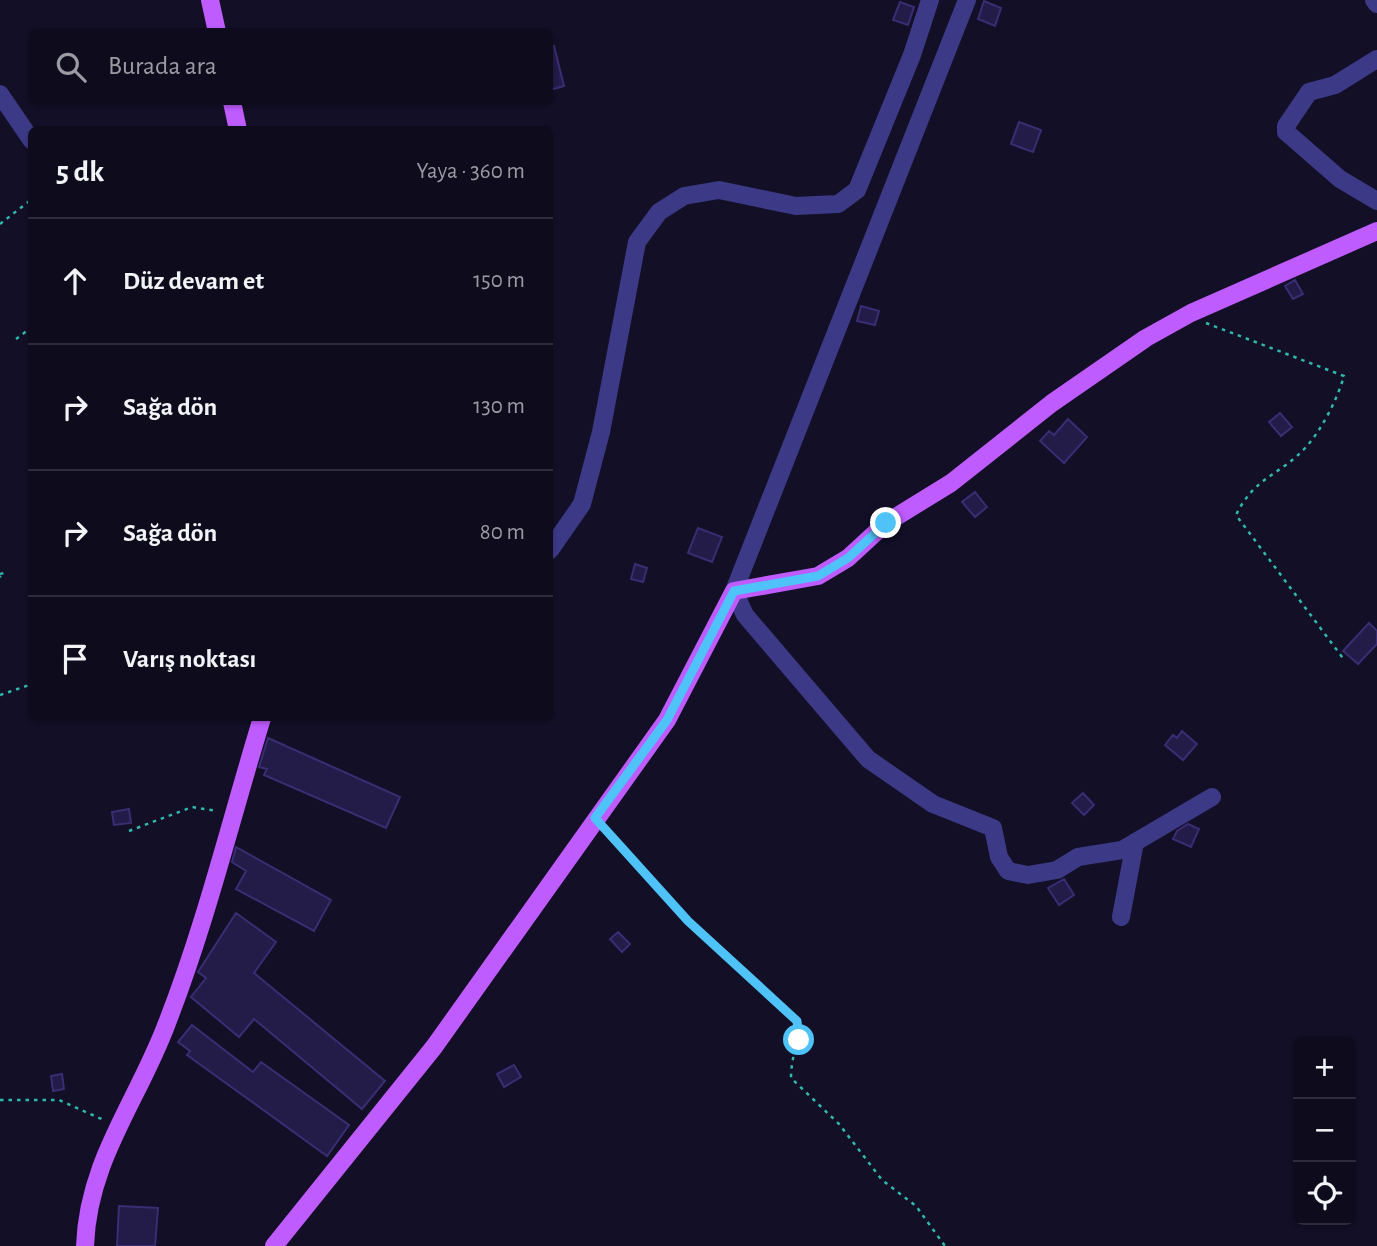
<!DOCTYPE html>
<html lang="tr">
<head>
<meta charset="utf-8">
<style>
  body { margin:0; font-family:"Alegreya Sans",sans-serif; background:#171426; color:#f1f3f6 }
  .controls { position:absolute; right:21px; bottom:21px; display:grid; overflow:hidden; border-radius:10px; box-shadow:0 2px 5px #0004 }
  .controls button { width:63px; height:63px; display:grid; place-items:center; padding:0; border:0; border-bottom:2px solid #2e2b3b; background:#0e0b1d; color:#f1f3f6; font:35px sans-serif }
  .stop { position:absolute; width:21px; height:21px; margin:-16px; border:5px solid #4fc3f7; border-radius:50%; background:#fff }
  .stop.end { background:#4fc3f7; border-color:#fff; box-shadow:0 2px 7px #0008 }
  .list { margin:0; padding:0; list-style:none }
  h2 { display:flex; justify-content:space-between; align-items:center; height:91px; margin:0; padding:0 28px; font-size:30px }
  h2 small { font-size:23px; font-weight:400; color:#9b9ba4 }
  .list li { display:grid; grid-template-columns:46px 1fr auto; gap:21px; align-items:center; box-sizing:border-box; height:126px; padding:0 28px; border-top:2px solid #2e2b3b }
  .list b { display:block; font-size:26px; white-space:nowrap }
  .list em { font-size:23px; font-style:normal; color:#9b9ba4 }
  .icon { flex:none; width:38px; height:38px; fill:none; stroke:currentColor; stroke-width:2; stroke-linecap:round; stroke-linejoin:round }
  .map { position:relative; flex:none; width:1377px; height:1246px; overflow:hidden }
  .search { position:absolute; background:#0e0b1d; box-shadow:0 2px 5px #0004; left:28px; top:28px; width:525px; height:77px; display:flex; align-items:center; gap:18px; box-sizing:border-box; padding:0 24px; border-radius:10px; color:#9b9ba4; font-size:26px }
  .panel { position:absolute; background:#0e0b1d; box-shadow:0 2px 5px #0004; left:28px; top:126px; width:525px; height:595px; border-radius:10px }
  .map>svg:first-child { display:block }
</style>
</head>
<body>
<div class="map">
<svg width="1377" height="1246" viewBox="0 0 1377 1246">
  <rect width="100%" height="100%" fill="#130f27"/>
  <path fill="#231b48" stroke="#3a2d74" stroke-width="2" d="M984,1L1001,8L995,26L978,19Z
    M900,2L914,7L908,25L893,20Z
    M550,46H554L564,86L550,90Z
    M1019,122L1041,130L1033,152L1011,144Z
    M1295,280L1303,294L1293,299L1285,286Z
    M861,306L879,311L875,325L857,321Z
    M1280,413L1292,427L1281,436L1269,422Z
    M1068,419L1087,437L1064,463L1040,441L1049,431L1054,435Z
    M975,492L987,507L975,517L962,502Z
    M698,528L722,537L712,562L688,553Z
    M635,564L647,568L643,582L631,579Z
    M1369,623L1377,631V644L1358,664L1343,651Z
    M1182,731L1197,744L1183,760L1165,745L1173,735L1177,738Z
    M268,738L400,797L386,828L264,775L267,769L259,767Z
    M1083,793L1094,805L1084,815L1072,803Z
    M129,809L131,823L114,825L112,812Z
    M1188,824L1199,829L1191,847L1173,839L1177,831Z
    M236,847L331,900L314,931L236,889L246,871L232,862Z
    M1064,879L1074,895L1059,905L1048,888Z
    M236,913L276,942L254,973L385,1081L362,1109L254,1019L239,1037L191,997L206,978L198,972Z
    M618,932L630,944L622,952L610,939Z
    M192,1025L253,1072L261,1062L349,1125L327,1156L187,1055L190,1051L178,1042Z
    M514,1065L521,1077L504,1087L497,1074Z
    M62,1074L64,1089L53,1091L51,1076Z
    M119,1206L158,1208L155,1246H117Z"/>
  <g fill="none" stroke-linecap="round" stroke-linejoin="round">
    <path stroke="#2fb9ae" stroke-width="2.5" stroke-dasharray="3.5 5" stroke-linecap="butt" d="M0,224L32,199
      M1206,323L1344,376C1337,400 1322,429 1306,447C1281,475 1255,476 1236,515L1345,661
      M16,339L32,327
      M0,574L4,573L0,577
      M0,695L32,684
      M607,830L688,921L797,1021C799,1042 791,1057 791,1078L839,1124L882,1180L916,1206L945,1246
      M129,831L192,807L217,811
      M0,1100H59L106,1121"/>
    <path stroke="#3c3a86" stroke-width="18" d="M967,0L734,591L745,615L868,759L933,804L993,828L999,857L1008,871L1028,875L1057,870L1078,857L1122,850L1212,797
      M1374,0L1377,4
      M1377,59L1335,85L1309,92L1286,126V132L1340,179L1377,201
      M0,94L32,141
      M550,550L582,504L601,432L637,242L659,212L684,196L719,190L796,206L838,204L857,190L912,55L930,0
      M1121,917L1135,842"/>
    <path stroke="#bf5cff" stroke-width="18" d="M210,0L217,32
      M232,102L238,130
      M85,1246C88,1160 138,1101 167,1023C206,923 231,819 262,718
      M274,1246L434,1047L667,720L734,591L818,576L848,558L886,523L951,483L1052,403L1146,338L1191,313L1377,231"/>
  </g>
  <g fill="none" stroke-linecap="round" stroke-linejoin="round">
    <path stroke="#4fc3f7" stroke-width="9" d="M799,1040L797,1021L688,921L595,818L667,720L734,591L818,576L848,558L886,523"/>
  </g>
</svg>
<div class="controls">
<button>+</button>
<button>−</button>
<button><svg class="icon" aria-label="locate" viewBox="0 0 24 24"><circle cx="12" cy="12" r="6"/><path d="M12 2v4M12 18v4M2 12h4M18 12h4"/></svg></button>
</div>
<div class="stop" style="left:799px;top:1040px"></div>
<div class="stop end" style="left:886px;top:523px"></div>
<div class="search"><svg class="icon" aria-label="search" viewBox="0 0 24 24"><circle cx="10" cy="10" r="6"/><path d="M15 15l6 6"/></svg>Burada ara</div>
<section class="panel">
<h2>5 dk<small>Yaya · 360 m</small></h2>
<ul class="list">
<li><svg class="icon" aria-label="ahead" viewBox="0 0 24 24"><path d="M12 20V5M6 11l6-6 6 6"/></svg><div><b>Düz devam et</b></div><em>150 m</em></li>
<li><svg class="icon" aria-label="right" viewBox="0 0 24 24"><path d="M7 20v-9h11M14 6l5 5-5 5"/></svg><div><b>Sağa dön</b></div><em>130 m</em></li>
<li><svg class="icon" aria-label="right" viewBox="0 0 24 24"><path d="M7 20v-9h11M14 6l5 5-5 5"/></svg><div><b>Sağa dön</b></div><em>80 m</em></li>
<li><svg class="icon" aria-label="arrive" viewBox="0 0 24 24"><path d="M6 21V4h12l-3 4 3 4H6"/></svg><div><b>Varış noktası</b></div></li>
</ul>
</section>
</div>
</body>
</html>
